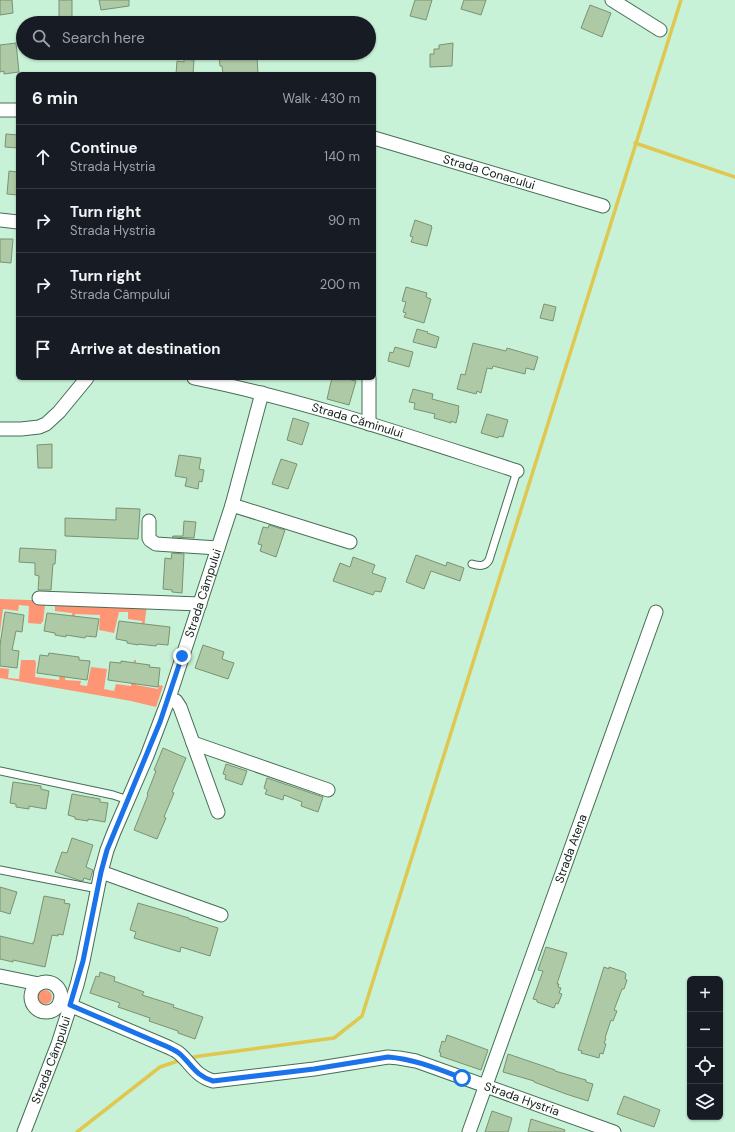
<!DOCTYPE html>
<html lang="en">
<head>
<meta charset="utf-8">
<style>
  body { margin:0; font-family:"DM Sans",sans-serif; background:#242831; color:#f1f3f6 }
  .controls { position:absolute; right:12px; bottom:12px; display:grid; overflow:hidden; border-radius:6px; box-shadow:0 1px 3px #0004 }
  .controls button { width:36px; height:36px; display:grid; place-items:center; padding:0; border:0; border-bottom:1px solid #363941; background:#171b24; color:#f1f3f6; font:20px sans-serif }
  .stop { position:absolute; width:12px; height:12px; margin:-9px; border:3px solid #1a73e8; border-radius:50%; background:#fff }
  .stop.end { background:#1a73e8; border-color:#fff; box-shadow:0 1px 4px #0008 }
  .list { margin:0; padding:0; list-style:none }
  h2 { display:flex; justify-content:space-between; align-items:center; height:52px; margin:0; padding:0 16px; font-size:17px }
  h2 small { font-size:13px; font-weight:400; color:#9ea1a6 }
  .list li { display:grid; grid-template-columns:26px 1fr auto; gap:12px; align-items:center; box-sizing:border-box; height:64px; padding:0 16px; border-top:1px solid #363941 }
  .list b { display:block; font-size:15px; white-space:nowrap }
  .list p { margin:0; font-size:13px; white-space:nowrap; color:#9ea1a6 }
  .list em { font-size:13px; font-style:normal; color:#9ea1a6 }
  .icon { flex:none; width:22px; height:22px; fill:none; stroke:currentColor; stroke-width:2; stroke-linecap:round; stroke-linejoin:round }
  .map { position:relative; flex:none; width:735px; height:1132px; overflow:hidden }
  .search { position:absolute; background:#171b24; box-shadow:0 1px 3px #0004; left:16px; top:16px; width:360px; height:44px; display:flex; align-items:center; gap:10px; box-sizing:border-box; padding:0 14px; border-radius:22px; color:#9ea1a6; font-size:15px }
  .panel { position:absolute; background:#171b24; box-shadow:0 1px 3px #0004; left:16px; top:72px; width:360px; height:308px; border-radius:6px }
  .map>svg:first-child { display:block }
</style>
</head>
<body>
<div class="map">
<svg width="735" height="1132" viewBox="0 0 735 1132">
  <rect width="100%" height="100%" fill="#c7f2d7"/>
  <path fill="#fe9676" d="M0,599L147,604L142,645H140L142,621L128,619V612H119L114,633L99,630L100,615L75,614L72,636H70L72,613L55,611V605H45L43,622H42L41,624L28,623L29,606L19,605L18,611L3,609L0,633Z
    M62,655L67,656L65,680L81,681L80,685L87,686L91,667L107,669L104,689L114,691L116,684L131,686L134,660H136V663L138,664L136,685L158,689L159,685L163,686L156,707L131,701L0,678V668L9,669L8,678L19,679L21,660H35L36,663L35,677L59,680Z
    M38 997a7 7 0 1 1 14 0a7 7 0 1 1-14 0Z"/>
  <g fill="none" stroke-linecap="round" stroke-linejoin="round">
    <path stroke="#dfc750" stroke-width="3.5" d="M635,143L735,177
      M189,1058L200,1056L334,1038L362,1016L681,0
      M77,1132L160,1067L181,1060"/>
  </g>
  <path fill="#aec9a5" stroke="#7a9371" d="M0,0H12L13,13L0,15Z
    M59,0H72V23H59Z
    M99,0H129V6L101,10Z
    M415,0H432L426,20L410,16Z
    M464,0H486L481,15L461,9Z
    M590,5L611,13L602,37L581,28Z
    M16,43L19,72L4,74V71L0,72V45Z
    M453,43L452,66L430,67V54H434V49H439V45Z
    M236,55L237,58L257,56L258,74H223L222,66H220L219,56Z
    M184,59L194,60L193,74H176L177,61L184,62Z
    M6,134L18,135V148L5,147Z
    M9,171L18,172V195L7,194Z
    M415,220L432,226L431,227H432L427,246L411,242L413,237L410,236Z
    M0,239H13L11,263L0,262Z
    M406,287L427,293L426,297L431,299L424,323L404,317L406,313L403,312L406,302L402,301Z
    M544,304L556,307L553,321L540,318Z
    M417,329L428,332L427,333L439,337L436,348L413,342Z
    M473,343L506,351L507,348L538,357L534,370L526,368L525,374L493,366L492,369L487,368L481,393L477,391L476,394L457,389L461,374L465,375Z
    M395,347L413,352L409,367L388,361L390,352L393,353Z
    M332,378H351V380L356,381L349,405L327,399Z
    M413,389L433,394L432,399L459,406L458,410L459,411L456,423L451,421V423L434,418L435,414L414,409L415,403L409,402Z
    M487,414L508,420L503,437L499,436L498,438L481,433Z
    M293,418L309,423L302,445L287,440Z
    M52,444V468H38L37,445Z
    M179,455L201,458L199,469L204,470L202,482L199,481L198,489L185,486L187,478L175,476Z
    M281,459L297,464L288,489L272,484Z
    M116,508L140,509L138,539L65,536V518L116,520Z
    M184,521L196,522L194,538L172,537L173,536H183Z
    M269,525L285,530L276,557L260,551L262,545L258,544L263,527L268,528Z
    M20,548L56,550L55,564H53L51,590H38L39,576L35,575V563L19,562Z
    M172,553L184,554L182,593L172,592V590L163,589L165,558L171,559Z
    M416,555L446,566L447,562L464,568L460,581L431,571L424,589L406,582Z
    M353,557L375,565L372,573L386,578L381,592L375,591L373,595L333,581L340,563L350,567Z
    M5,612L24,615L22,632L16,631L12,650L19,651L17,668L0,666V645Z
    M47,613L99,619L96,637L86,636L85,638L66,635V637L55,635V633L44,631Z
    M119,621L170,627L168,645L157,644L156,646L138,644V645L127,643V641L116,639Z
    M203,645L224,652L222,659L234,663L228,679L195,668Z
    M49,653L79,657V660L90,661L87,680L37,673L40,655L48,656Z
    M121,661L150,665L149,667L160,668L158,687L108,680L110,662L121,663Z
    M163,748L186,758L172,792L174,793L164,817L166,818L157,839L134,830L148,795L147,794L156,771L154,770Z
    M226,764L247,771L242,785L225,779L226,775L223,774Z
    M267,778L323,797L318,812L301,806L302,802L284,795L283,800L265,794L267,790L264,788Z
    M13,782L41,786V789L49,791L46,809L29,806V809L16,807V804L10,803Z
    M72,794L100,799V802L108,803L105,822L88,819V821L75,819V817L68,815Z
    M72,838L93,845L86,867L93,870L90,880L84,878L83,881H81L55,872L62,852L67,853Z
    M0,887L17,892L10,914L0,911Z
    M44,896L65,900L64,903L70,904L63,935L58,934V936L52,935L45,967L13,960V962L0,959V936L33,944V942H34Z
    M138,903L189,918V919L218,928L210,956L181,947L180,952L134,938L136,932L130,930Z
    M546,947L567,953L557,984H559L558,987L561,988L559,993L562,994L558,1004L556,1003L554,1008L537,1002V1000L533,999L543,971L538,970Z
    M604,967L609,969V967L624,972L626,974L625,979L627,980L624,989H622L614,1010L617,1011L613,1021L611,1020L605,1038L606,1039L604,1043L606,1044L603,1054L600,1053L599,1058L581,1053L582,1051L578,1050Z
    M100,972L115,977L114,981L144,992L142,995L174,1005L173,1007L203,1017L195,1039L178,1033V1031L149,1021L150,1018L118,1007L120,1003L90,993L96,976L99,977Z
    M447,1035L488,1050L481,1070L440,1056L441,1053L439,1052L442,1041L445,1042Z
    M508,1054L555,1070V1071L586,1080V1082L593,1084L588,1101L566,1094L534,1082V1081L503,1072Z
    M624,1096L660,1110L654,1127L617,1114Z
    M492,1111L512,1118L508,1132H485Z
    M531,1119L565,1130L564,1132H528Z"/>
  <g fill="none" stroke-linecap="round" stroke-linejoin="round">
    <g stroke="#466e56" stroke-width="9">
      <path id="lane" d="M472,564C479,566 485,567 489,560L517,471
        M0,771L113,795L128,800
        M0,870L98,889"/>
    </g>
    <g stroke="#466e56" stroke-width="15">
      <g id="street">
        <path d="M612,0L660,30"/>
        <path d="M0,110H18"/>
        <path id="s1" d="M374,138L603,206"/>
        <path d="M0,220L18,222"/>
        <path id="s2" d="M194,378C304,400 411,437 517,471"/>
        <path d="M369,424V378"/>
        <path d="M0,429H21L39,427L46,424L59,412L87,378"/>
        <path d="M232,505L350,542"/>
        <path d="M149,521V538L150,540L156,544L218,548"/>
        <path d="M39,598L200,604"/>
        <path d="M169,698L176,701L180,707L218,812"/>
        <path d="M193,743L328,790"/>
        <path d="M101,872L221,915"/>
        <path d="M0,976L39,984"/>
        <circle cx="46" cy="997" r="15"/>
        <path id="s3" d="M60,1001L168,1047C172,1049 177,1051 180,1054C192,1065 196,1076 213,1081L314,1069L388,1057L399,1058L416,1061L614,1132"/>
        <path id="s4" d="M24,1132L58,1044L77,985L83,961L101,872L107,850L114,832L147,756L169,698L232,505L262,393"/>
        <path id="s5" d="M469,1132L656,612"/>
      </g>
    </g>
    <use href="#lane" stroke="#fff" stroke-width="7"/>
    <use href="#street" stroke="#fff" stroke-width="13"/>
  </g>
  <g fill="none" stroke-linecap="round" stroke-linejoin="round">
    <path stroke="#1a73e8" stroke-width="5" d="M182,656L160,722L107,850L101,872L83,961L70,1005L168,1047C172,1049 177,1051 180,1054C192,1065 196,1076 213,1081L314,1069L388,1057C414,1059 438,1069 462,1078"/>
  </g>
  <g text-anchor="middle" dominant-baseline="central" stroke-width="3" stroke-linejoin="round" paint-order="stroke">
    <g font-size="12" fill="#0f2016" stroke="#c7f2d7">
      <text stroke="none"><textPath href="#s1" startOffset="120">Strada Conacului</textPath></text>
      <text stroke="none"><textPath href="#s2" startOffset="169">Strada Căminului</textPath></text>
      <text stroke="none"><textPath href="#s4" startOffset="569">Strada Câmpului</textPath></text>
      <text stroke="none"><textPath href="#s5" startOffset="301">Strada Atena</textPath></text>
      <text stroke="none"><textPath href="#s4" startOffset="77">Strada Câmpului</textPath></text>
      <text stroke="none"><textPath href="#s3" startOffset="492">Strada Hystria</textPath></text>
    </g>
  </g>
</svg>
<div class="controls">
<button>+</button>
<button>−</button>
<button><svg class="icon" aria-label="locate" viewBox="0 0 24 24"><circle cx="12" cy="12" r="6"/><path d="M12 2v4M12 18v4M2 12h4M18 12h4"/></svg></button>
<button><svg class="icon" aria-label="layers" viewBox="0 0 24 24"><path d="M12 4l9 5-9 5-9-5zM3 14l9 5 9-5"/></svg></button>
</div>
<div class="stop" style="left:462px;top:1078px"></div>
<div class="stop end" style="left:182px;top:656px"></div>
<div class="search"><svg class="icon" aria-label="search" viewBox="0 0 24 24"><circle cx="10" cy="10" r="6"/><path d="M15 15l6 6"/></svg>Search here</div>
<section class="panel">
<h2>6 min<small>Walk · 430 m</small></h2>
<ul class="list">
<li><svg class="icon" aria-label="ahead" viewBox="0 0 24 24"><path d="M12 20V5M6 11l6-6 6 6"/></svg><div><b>Continue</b><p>Strada Hystria</p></div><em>140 m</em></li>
<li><svg class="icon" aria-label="right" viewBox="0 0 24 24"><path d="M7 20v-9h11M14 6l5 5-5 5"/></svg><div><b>Turn right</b><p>Strada Hystria</p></div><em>90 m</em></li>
<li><svg class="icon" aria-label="right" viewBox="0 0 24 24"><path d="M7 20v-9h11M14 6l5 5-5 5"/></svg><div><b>Turn right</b><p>Strada Câmpului</p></div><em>200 m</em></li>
<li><svg class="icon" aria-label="arrive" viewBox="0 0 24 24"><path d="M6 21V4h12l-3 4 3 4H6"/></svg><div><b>Arrive at destination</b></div></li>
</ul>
</section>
</div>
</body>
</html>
